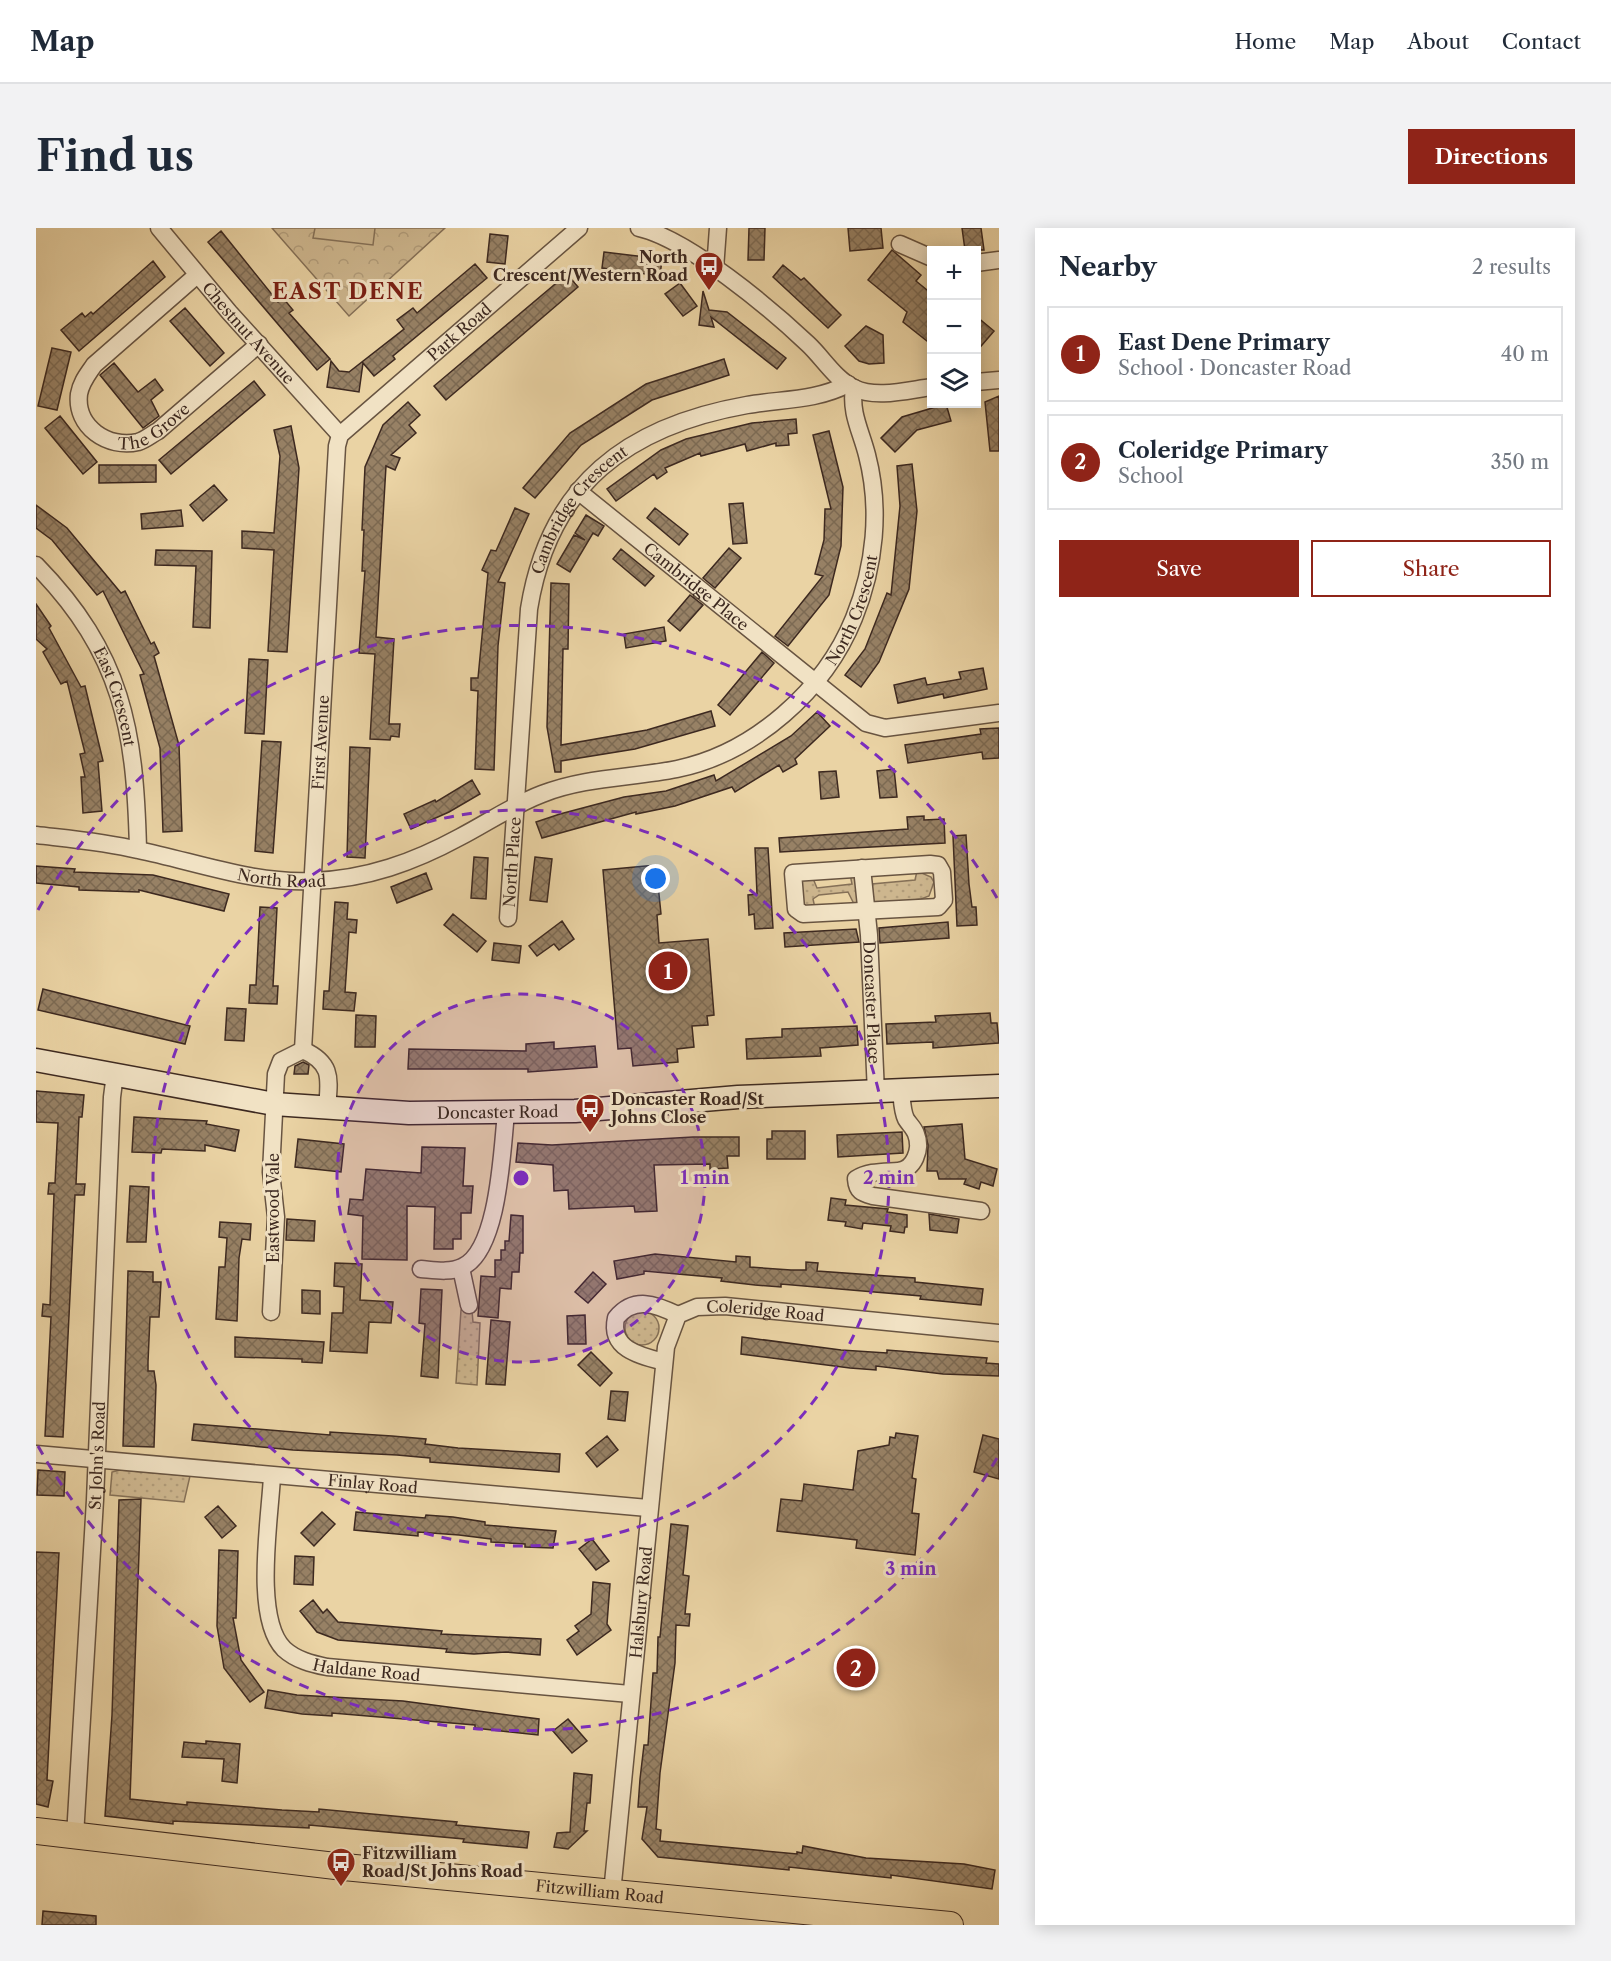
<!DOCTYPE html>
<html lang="en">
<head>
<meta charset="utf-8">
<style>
  body { margin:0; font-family:"Libre Caslon Text",serif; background:#f2f2f3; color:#1f2937 }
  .controls { position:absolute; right:18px; top:18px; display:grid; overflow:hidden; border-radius:0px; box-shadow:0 3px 15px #0003 }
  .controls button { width:54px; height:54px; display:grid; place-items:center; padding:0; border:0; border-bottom:2px solid #e0e1e3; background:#fff; color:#1f2937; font:30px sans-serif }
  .you { position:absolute; left:620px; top:651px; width:21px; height:21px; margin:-15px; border:4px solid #fff; border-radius:50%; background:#1a73e8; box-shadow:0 0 0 9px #1a73e833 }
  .badge { display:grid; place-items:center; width:39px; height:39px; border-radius:50%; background:#8f2418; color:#fff; font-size:20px; font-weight:700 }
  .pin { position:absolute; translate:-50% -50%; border:3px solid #fff; box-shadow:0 2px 6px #0006 }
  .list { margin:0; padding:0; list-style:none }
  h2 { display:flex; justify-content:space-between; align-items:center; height:78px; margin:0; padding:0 24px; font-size:26px }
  h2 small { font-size:20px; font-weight:400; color:#747a83 }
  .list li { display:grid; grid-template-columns:39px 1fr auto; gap:18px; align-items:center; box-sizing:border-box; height:96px; margin:0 12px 12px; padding:0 12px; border:2px solid #e0e1e3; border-radius:0px }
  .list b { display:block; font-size:22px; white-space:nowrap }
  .list p { margin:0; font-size:20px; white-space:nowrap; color:#747a83 }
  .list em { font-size:20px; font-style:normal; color:#747a83 }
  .actions { display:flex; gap:12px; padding:18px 24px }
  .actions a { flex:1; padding:14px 0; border:2px solid #8f2418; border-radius:0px; text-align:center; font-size:21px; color:#8f2418 }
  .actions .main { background:#8f2418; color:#fff }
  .icon { flex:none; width:33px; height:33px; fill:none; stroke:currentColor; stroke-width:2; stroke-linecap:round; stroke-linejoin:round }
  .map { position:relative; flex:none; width:963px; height:1697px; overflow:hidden; border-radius:0px }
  header { display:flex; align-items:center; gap:36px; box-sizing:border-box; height:84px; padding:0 30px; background:#fff; border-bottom:2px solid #e0e1e3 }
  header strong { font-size:28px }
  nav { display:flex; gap:33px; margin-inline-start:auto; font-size:21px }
  .intro { display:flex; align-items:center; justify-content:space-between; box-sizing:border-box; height:144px; padding:0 36px }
  h1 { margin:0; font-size:42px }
  .button { padding:15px 27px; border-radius:0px; background:#8f2418; color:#fff; font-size:21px; font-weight:700 }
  main { display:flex; gap:36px; padding:0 36px }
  aside { flex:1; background:#fff; border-radius:0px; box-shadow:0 3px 15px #0003 }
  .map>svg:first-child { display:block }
</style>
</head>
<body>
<header>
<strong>Map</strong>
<nav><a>Home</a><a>Map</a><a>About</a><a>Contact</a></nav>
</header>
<div class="intro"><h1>Find us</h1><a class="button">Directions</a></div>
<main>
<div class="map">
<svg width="963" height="1697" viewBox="0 0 963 1697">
  <defs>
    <pattern id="grass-dots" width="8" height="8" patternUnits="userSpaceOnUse" patternTransform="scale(1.5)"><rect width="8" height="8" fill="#cdb68e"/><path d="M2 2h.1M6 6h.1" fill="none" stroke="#b19c7a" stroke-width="1.8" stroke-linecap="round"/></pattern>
    <pattern id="park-crowns" width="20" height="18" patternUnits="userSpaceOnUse" patternTransform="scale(1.5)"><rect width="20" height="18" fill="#cdb68e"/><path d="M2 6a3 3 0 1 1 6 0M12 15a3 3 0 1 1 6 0" fill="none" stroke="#b19c7a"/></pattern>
    <pattern id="building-cross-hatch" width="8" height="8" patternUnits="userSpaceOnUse" patternTransform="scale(1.5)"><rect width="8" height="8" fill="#978165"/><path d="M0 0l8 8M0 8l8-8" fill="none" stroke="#7c6a53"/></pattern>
  </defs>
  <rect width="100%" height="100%" fill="#ead3a4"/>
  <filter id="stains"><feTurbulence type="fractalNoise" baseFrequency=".00333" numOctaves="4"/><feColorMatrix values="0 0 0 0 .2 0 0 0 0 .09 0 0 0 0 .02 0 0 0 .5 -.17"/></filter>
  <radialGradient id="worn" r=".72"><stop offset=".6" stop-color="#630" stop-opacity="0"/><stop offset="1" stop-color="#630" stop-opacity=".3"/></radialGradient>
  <path fill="url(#grass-dots)" stroke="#857057" stroke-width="1.5" d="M881,643L895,649L898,654L893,668L885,671L838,677L836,656L879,652Z
    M814,646H818L824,675L819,678L812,664L783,667L777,671L779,680L767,678L762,655L767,650L776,648L781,660L816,656Z
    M425,1082L436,1083L437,1094L444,1095L441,1157L420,1155Z
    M589 1100a17 17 0 1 1 34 0a17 17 0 1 1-34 0Z
    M84,1242L154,1248L148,1274L74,1267L76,1244Z"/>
  <path fill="url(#park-crowns)" stroke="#857057" stroke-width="1.5" d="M236,0H409L313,88Z"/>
  <path fill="#cdb68e" stroke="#857057" stroke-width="1.5" d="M279,0H339L337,17L277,10Z"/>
  <path fill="url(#building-cross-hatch)" stroke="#3d2920" stroke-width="1.5" d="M713,0H729L728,32H712Z
    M812,0H845L847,20L814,23Z
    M926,0H945L948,22H929Z
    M185,3L242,74L247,70L257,82L253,85L294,131L281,142L172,14Z
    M454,6L472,8L469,36L451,34Z
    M856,22L885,47L880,53L896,66V117L867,94L871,84L832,52Z
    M568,24L626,31L624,48L566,40Z
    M117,33L129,49L43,123L25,102L46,85L49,89L55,84L57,86Z
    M439,36L451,50L357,128L359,131L338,148L327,135L323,164L291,159L295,133L303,143L313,144L368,101L361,92L377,80L381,85Z
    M747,37L765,52L768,50L805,87L792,100L737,49Z
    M531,46L542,59L410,172L398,158Z
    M644,55L661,78L647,88L629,66Z
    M667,63L673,82L691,84L750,130L741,141L675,89L678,99L663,97Z
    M149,80L188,125L174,138L134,93Z
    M940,88L958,103L940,124Z
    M830,98L847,107L848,135L833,136L823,133L809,118Z
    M16,120L35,124L21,182L2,178Z
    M688,131L693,147L616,172L545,217L499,270L487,260L534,205L610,156Z
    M78,135L102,164L119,151L127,162L115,172L123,188L107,200L64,147Z
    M218,153L229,167L135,246L123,232Z
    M963,168V223H954L949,174Z
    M372,174L384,187L373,197L380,205L355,227L364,230L359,242L350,238L340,409L358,411L353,496H364L363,509L355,508L354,512L334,511L339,426L323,425L329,343H326L328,302H326L329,239L347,197Z
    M910,176L915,193L881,202L859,224L845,210L866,189Z
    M24,188L61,234L47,246L9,200Z
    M760,191L761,205L752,206L753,217L740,218V215L711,223L709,216L665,228L664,225L629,240L631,244L621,251L618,246L580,273L571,261L625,222L650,211L716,195Z
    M255,198L263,240L251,424L232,423L238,322L206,320V303L238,305L244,228L238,202Z
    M793,203L807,259L805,318L793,367L752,418L739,408L787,348L779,346L788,312L789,281H795L777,207Z
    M876,236L881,283L873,361L843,434L825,459L809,447L829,421L851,365L855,367L864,278L861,238Z
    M63,237H120V254L63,255Z
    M178,257L191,272L167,293L154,277Z
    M707,275L711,315L697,316L693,276Z
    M0,277L31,300L85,365L89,363L115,416L118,414L123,425L118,428L143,517L146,603L127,604L124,520L104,447L108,446L67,363L61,367L16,312L0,300Z
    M479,280L493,286L462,354L469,355L462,418L458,542L439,541L442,463L435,462V450H442L452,345L446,342L455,322L460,323Z
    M619,280L652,306L643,317L611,290Z
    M145,282L147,298L106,301L105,286Z
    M550,287L568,298L562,308L557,305L534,344L521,336L538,307L549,312L539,305Z
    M693,320L705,330L679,360L667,350Z
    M585,321L618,348L609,358L577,331Z
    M120,322L176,323L174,400L157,399L160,338L119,337Z
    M515,355L533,356L532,421H527L525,517L611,502L675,483L679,498L599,521L525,533V544H519L511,499Z
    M654,367L667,377L644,403L632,393Z
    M0,376L15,398L13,400L45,459L49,458L67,533L62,534L66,583L47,585L45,549H49L44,526L49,525L31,453L25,456L7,424L11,421L0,411Z
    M628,399L630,413L590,420L588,406Z
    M726,424L738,435L694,487L682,477Z
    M213,431L232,432L228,506L209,505Z
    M947,440L951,461L908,470L907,466L862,475L858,457L889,450L891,457L925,451L923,444Z
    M781,484L794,498L759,531L761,536L747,544L743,537L699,564L696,559L639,578L600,586V584L506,610L500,594L524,586L588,569L630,563L678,547L680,553L755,508Z
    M963,500V530L947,531L946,524L872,535L869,517L945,506L944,501Z
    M226,513L245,514L237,625L219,623Z
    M314,519L334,520L329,630L311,629Z
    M858,541L861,569L844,570L841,543Z
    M800,543L803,569L785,571L783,544Z
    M436,552L444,566L413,584L375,601L368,586L399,572L400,574Z
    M888,588V592L908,591L909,615L744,624L743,610L872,601L871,589Z
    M930,607L933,656L936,679H940L941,697L921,698L917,608Z
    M719,620H732L737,700L719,701L718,686L713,687L712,667L721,666Z
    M438,629L452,630L450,671L435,670Z
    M499,629L516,631L511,674L494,672Z
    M620,637L625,686L621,687L623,715L672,711L678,787L671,788L672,797L656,798L658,819L641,821L642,834L597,838L595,820L582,821L567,642Z
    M0,638L39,641L38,644L117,647L193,666L188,683L103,662V664L43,662V659L0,655Z
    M390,645L396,661L361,675L355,659Z
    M299,674L312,675L311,691L321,692L320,705L313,704L309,764L320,765L318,783L287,781L288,763H293Z
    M224,679L241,680L237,758H242L241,776L213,775L214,757H220Z
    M417,686L450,713L441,724L408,697Z
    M526,693L538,711L523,722L518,716L501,728L493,718Z
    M912,694L913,710L844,715L843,700Z
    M820,701L823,714L749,719L748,705Z
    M458,715L485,718L483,735L456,732Z
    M7,761L154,798L149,816L2,782Z
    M191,780L210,781L208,813L189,812Z
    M954,785L955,795H961L963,815L897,820V814L851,816L850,796L900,794L899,788Z
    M320,787L340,788L339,819H319Z
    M821,798L822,817L784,820L785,828L711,831L710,811L746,809V801Z
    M518,814V821L559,818L561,839L492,844V841H372L373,821L490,823V816Z
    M267,834L273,837L272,846H258L259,838Z
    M0,863L48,867L46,889H43L40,956H49L48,967H39L27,1209L9,1208L15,1089L6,1088L7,1076L14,1077L18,966H12L13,955H19L22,895L0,894Z
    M98,889L171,893L170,896L203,902L199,923L169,917V923L126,921L125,925L96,924Z
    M926,896L929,931L961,941L957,958L945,954L943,961L928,956L930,951H903L901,943H891L892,917L888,899Z
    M736,903H769V931H731V911H736Z
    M866,904L867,925L802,929L801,907Z
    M657,909H703V928H691L692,940L674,941V936L618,937L621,983L599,984L598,978L533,981L532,962L518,963L517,937L480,934L482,915L516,917Z
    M262,911L308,916L305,944L259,939Z
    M386,919L429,920L427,958H437L435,985H425V1011H417V1021H398L399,979L371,978V1032L326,1031L327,988L312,986L314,971L327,972L330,941L385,945Z
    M94,958L113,959L110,1014H91Z
    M795,970L810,972L809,977L852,981L851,984L871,987V999H869L868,1005L854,1003L855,998L827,995L826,1001L809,998L810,994L792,992Z
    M893,986L923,991L921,1005L894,1002Z
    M475,987L487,988V1025H484L483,1044H476L475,1061L464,1060L462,1090L442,1088L445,1048L459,1049V1032H465V1022H469V1013H473Z
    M251,991L279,993L278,1013L250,1012Z
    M184,994L215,996L214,1012L206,1011L203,1030L201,1093L180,1091L183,1039H189L191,1010L183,1009Z
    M619,1026L700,1034V1028L714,1029V1039L755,1042H770V1034L782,1035L781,1043L879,1050V1054L947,1061L945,1077L884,1071L885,1068L745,1056V1059L719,1057L685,1053L686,1050L608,1043V1046L581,1051L578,1033Z
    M299,1035L326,1036L324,1072L357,1074L355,1095L333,1094L331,1125L294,1123L296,1085H307L308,1059L298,1058Z
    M92,1043L117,1044V1054H125L123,1089H114L112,1134V1143H118L120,1157L118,1219L87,1218Z
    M557,1044L570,1056L552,1075L539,1064Z
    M385,1061L406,1062L402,1150L385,1148L389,1096L383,1095Z
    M266,1062L284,1063V1086L266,1085Z
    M549,1087L550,1116H532L531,1088Z
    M455,1092L474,1094L469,1157L450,1156Z
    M199,1109L288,1114L286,1135L266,1134V1131L199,1129Z
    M706,1109L805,1122L851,1125V1122L951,1130L950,1135L963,1136V1148L907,1146L840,1138V1142L814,1140L705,1126Z
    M555,1124L576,1145L564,1158L542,1137Z
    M575,1163L592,1164L589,1193L572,1191Z
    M158,1196L294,1207V1204L356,1208L390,1211L389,1216L422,1220L524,1226L523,1244L394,1234V1230L361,1227L257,1222L156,1212Z
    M860,1205L882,1208L876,1250L880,1251L876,1285L883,1286L879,1327L820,1320L821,1312L741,1303L745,1271L766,1273L768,1256L817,1262L822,1223L853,1217L854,1209L859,1210Z
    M947,1207L963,1211V1251L938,1244Z
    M571,1208L582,1222L561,1239L550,1225Z
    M2,1242L29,1244L28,1268L1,1267Z
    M105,1271L94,1571L151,1577V1574L246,1582L283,1584V1581L421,1594L420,1597L493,1604L491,1620L427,1614L428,1611L273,1597V1600L137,1593V1596L69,1588L76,1487L83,1272Z
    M182,1278L200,1298L186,1310L169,1289Z
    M286,1284L299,1296L278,1318L265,1305Z
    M320,1284L389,1290L390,1287L417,1289L449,1294V1297L520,1303L517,1320L489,1319V1316L455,1314V1311L423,1307L382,1304V1308L318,1302Z
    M635,1296L652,1298L647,1347L653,1348L649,1386H654L653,1398L640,1397L639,1435L624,1545L620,1601L625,1602L624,1613L761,1626V1624L766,1625L767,1618L830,1630L928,1636L959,1642L956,1661L855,1647V1650L753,1639V1642L622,1629L606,1611L611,1579H602L604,1551L608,1517H612L617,1445H621L622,1409H624Z
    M556,1311L573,1333L560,1342L543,1321Z
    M183,1322L202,1323L200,1390H197L205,1432L228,1464L214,1474L188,1440L181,1398Z
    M0,1324L23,1325L11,1552L17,1553L12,1579L0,1576Z
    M259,1328L278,1329L277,1357L258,1356Z
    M557,1354L574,1356L571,1396L575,1402L541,1427L531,1412L543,1403L539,1398L555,1386Z
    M277,1372L287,1385L291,1381L302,1394L406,1403L405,1406L505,1411L504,1427L470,1424L438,1426L410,1424L411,1421L302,1412L281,1404L264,1383Z
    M232,1462L261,1467L367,1473L503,1491L502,1507L439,1500V1497L296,1485V1488L266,1486L229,1480Z
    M532,1491L551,1513L536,1525L517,1503Z
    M170,1513L204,1516L201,1555L186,1553L188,1531L146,1529L148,1514L170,1516Z
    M538,1545L556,1547L554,1575H551L548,1603H551L532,1621L518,1619L521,1605L534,1604Z
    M7,1683L60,1688V1697H6Z"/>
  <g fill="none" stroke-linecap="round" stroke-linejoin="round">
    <g stroke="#685441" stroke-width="19">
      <g id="street">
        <path id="s1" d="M123,0L193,84L304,207"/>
        <path d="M603,0C652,11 735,81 772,116C787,130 799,151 818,160C840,171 872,162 896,159"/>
        <path d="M864,16L896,30"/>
        <path d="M940,35L963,32"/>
        <path d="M679,41L682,0"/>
        <path id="s2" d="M161,47L58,137C52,146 45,154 43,166C39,199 72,221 102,214C109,212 116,206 122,203L223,116"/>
        <path d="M940,154L963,152"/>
        <path id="s3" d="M542,263L830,495L849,500L963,485"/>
        <path id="s4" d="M0,337C87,426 99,502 102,621"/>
        <path id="s5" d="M0,607C34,611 69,614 102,622C160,634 218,656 277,653C331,651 378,634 424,609C451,595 477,577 506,566C549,549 596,550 641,541C718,525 789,462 818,390C839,338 845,281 831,227C825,203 814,185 818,160"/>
        <path d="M894,636L902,637L906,644L908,672L902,679L767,686L760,681L757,645Z"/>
        <path id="s6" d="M826,640L833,707L840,865"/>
        <path id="s7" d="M472,690L493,381C513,256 592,198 711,177C745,171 780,173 812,156"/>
        <path id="s8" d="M267,822L301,218L304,207L543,0"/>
        <path d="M865,862C866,871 866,883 870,891C873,896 878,900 880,906C886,921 878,942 862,943C848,944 832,943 820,951C821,964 826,965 837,968L945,983"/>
        <path d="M425,1040L433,1077"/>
        <path d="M385,1041C398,1042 414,1045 426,1039C463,1023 466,921 470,885"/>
        <path d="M235,1084L240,989L235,944L240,846L245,833L267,822C298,836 293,852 291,881"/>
        <path d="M628,1134C604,1128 573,1121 580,1090C598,1068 619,1076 642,1087"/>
        <path id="s9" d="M0,1226L612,1280"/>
        <path id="s10" d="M236,1248C234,1291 217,1390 248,1421C260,1432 276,1436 291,1439L594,1466"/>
        <path id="s11" d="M39,1608L59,1272L76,869L79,846"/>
        <path id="s12" d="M576,1665L630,1119L642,1087L661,1079L689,1078L963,1105"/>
      </g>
    </g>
    <g stroke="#3d2920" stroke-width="25">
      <g id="secondary">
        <path id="s13" d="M0,832L238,876L373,885L539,883L702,869L963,858"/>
      </g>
    </g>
    <g stroke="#3d2920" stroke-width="28">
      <g id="primary">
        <path id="s14" d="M0,1603L308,1639L914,1697"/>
      </g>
    </g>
    <use href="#street" stroke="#f1e2c4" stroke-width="16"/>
    <use href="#secondary" stroke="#f1e2c4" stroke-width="22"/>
    <use href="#primary" stroke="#ead3a4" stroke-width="26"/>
  </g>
  <circle cx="485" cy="950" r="184" fill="#7b2cbf" fill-opacity=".12"/>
  <g fill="none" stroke="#7b2cbf" stroke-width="3" stroke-dasharray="10 8">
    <circle cx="485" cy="950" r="184"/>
    <circle cx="485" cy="950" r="368"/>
    <path d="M961 1230A552 552 0 0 1 2 1218M2 682A552 552 0 0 1 961 670"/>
  </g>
  <defs>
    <g id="bus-pin" transform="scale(1.5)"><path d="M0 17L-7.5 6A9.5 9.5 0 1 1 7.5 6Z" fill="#8f2418" stroke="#f1e2c4"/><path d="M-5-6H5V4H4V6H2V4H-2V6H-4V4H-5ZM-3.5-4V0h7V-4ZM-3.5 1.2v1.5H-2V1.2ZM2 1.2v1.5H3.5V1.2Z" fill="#fff"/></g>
  </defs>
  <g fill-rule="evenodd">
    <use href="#bus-pin" x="673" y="38"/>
    <use href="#bus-pin" x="554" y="880"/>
    <use href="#bus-pin" x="305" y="1634"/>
  </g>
  <g text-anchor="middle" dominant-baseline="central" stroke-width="6" stroke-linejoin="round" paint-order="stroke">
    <g font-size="16" font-weight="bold" fill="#3d2920" stroke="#f1e2c4" text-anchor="start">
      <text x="652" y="29" text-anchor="end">North<tspan x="652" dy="18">Crescent/Western Road</tspan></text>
      <text x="575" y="871">Doncaster Road/St<tspan x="575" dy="18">Johns Close</tspan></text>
      <text x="326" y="1625">Fitzwilliam<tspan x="326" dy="18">Road/St Johns Road</tspan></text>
    </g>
    <g font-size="16" fill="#3d2920" stroke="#f1e2c4">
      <text stroke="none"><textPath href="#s8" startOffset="774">Park Road</textPath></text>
      <text stroke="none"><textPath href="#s1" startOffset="138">Chestnut Avenue</textPath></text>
      <text stroke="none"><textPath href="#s2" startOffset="279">The Grove</textPath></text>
      <text stroke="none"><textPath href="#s7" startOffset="424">Cambridge Crescent</textPath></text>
      <text stroke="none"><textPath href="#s3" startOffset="152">Cambridge Place</textPath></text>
      <text stroke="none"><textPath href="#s5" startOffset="915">North Crescent</textPath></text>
      <text stroke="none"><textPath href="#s4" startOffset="156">East Crescent</textPath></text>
      <text stroke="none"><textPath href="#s8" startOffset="308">First Avenue</textPath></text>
      <text stroke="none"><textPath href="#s7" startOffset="56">North Place</textPath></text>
      <text stroke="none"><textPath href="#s5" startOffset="250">North Road</textPath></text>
      <text stroke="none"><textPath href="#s6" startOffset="135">Doncaster Place</textPath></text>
      <text stroke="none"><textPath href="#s13" startOffset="466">Doncaster Road</textPath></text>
      <text transform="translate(237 980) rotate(-90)">Eastwood Vale</text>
      <text stroke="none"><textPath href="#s12" startOffset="672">Coleridge Road</textPath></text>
      <text stroke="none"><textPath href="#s11" startOffset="381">St John's Road</textPath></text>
      <text stroke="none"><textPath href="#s9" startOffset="338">Finlay Road</textPath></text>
      <text stroke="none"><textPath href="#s12" startOffset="292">Halsbury Road</textPath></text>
      <text stroke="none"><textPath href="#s10" startOffset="264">Haldane Road</textPath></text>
      <text stroke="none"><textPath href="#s14" startOffset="567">Fitzwilliam Road</textPath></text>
    </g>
    <g font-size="22" font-weight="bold" letter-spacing="1.5" fill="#7a1f14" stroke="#f1e2c4">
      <text x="312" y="63">EAST DENE</text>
    </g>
  </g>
  <circle cx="485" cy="950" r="9" fill="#7b2cbf" stroke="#f1e2c4" stroke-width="3"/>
  <g font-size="18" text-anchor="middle" font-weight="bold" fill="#7b2cbf" stroke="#f1e2c4" stroke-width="6" stroke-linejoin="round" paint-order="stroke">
    <text x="669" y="956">1 min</text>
    <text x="853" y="956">2 min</text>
    <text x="875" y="1347">3 min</text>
  </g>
  <rect width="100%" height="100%" filter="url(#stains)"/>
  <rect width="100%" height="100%" fill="url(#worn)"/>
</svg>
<div class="controls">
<button>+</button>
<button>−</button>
<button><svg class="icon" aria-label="layers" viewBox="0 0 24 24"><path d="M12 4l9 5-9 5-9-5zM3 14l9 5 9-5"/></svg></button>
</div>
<div class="you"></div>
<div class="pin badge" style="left:632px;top:743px">1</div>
<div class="pin badge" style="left:820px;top:1440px">2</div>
</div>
<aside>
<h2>Nearby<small>2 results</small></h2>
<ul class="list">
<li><span class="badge">1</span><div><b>East Dene Primary</b><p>School · Doncaster Road</p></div><em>40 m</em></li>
<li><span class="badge">2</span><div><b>Coleridge Primary</b><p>School</p></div><em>350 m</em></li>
</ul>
<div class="actions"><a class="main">Save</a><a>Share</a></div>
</aside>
</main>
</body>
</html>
